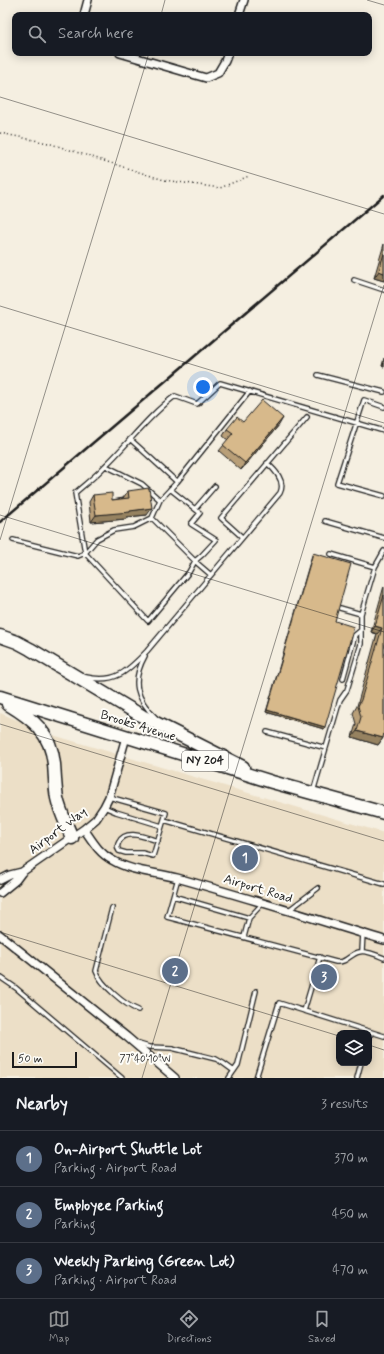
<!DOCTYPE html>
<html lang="en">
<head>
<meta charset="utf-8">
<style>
  body { margin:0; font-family:Mynerve,sans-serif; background:#20242c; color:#f1f3f6 }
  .controls { position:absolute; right:12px; bottom:12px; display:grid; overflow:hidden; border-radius:8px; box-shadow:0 2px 10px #0003 }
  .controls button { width:36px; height:36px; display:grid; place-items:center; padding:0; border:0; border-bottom:1px solid #363941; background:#171b24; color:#f1f3f6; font:20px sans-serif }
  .scale { position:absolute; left:12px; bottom:10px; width:65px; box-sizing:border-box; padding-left:4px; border:2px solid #1c1c1c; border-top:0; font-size:11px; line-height:14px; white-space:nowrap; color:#1c1c1c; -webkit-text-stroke:3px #fdfcf7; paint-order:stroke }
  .you { position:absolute; left:203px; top:387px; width:14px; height:14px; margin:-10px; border:3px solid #fff; border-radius:50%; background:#1a73e8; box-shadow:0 0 0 6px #1a73e833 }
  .badge { display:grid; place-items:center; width:26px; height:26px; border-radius:50%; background:#919294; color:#fff; font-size:13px; font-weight:700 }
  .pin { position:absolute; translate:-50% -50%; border:2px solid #fff; box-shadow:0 1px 4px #0006 }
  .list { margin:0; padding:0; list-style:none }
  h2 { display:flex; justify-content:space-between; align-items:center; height:52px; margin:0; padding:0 16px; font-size:17px }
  h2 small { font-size:13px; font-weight:400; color:#9ea1a6 }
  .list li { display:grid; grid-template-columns:26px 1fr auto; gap:12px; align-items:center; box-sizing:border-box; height:56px; padding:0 16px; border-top:1px solid #363941 }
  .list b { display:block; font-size:15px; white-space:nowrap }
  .list p { margin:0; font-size:13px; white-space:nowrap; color:#9ea1a6 }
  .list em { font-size:13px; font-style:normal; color:#9ea1a6 }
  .icon { flex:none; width:22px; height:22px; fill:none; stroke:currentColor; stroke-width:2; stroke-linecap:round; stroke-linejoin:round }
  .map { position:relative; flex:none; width:384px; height:1078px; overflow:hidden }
  .search { position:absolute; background:#171b24; box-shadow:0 2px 10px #0003; left:12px; right:12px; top:12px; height:44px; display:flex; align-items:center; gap:10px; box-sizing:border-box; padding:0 14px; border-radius:8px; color:#9ea1a6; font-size:15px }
  .sheet { height:220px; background:#171b24 }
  nav { display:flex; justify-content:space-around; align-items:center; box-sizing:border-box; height:56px; border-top:1px solid #363941; background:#171b24; font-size:11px; color:#9ea1a6 }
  nav a { display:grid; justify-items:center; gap:2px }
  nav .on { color:#919294 }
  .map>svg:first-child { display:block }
</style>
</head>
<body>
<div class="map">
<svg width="384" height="1078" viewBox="0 0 384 1078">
  <rect width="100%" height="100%" fill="#f5efe1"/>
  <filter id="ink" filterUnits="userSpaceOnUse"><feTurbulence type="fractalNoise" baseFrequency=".025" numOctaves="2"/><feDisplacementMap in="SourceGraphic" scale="8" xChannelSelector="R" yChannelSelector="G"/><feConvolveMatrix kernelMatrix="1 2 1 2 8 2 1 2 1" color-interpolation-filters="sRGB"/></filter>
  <g filter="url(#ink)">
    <path fill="#ecdfc7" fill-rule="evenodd" d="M0,713L56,736L384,833V1078H0ZM339,1033H369V1063H339Z"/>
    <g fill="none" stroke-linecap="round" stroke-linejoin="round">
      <g stroke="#1c1c1c" stroke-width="6">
        <path id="lane" d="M354,280L384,290
          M318,375L384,392
          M384,407L364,400L337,483L384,496
          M130,439L177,482
          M106,466L142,484L160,500
          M170,489L200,513L191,524L216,540L202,555L195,561L189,572L148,621L85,553L75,493C85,484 96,476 105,466C129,443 148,416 175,396L197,404L220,383L384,431
          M195,509L215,486
          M152,518L197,563L211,575
          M325,521L384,538
          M242,537L221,518L307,417
          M13,540L78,556L85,553L97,539L114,530L134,527L152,518L160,500L177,482L250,391
          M331,554L375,567
          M340,608L361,614
          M145,656C131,681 136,699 156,718
          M86,677C115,684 128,671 147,651L280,493C286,481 275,470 267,463
          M343,679L355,635L361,630
          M267,732L326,748
          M313,792L340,700L347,690L361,644V614L375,567L384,551
          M109,797L166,813L153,856L142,853H126L119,851C117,848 117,845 119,842C126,828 147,838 158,841
          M104,807L116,812L162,826
          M164,820L384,884
          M178,878L173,896L249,918L263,903
          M173,896L167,917L336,962C347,963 350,954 359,952C366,950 377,955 384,958
          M112,908L96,971C101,985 125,1005 138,1010
          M289,910L318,888
          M244,937L249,918
          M362,951L363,933
          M0,977L16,988L122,1078
          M304,1011L320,957
          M369,1040L371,1032
          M139,1044L149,1047L172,1048L216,1059L223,1063L234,1071
          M229,1078L238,1065L256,991
          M256,1078L279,1003L384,1036
          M357,1078L361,1063"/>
      </g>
      <g stroke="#1c1c1c" stroke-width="10">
        <path id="street" d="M84,15L88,0
          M239,15L244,0
          M120,53L192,74L206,78L218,73L225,61L228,53
          M84,829C93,842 99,853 112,860C132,872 155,872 177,878C246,897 315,919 384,940
          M0,880L10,875L22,872
          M0,893L16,880L22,872L84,829L96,819L104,807L109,797L126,737
          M0,935L127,1037L175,1078"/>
      </g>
      <g stroke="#1c1c1c" stroke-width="15">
        <path id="primary" d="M0,636L17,642L30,649L142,716L243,767
          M0,697L272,782L384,813
          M8,704C33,719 51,733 54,764C55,775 55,787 57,798C60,812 67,825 72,838"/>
      </g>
      <path stroke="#1c1c1c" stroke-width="1.5" stroke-dasharray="1 3" stroke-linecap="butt" d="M0,133L48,143L164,180L220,188L249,176"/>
      <use href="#lane" stroke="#fdfcf7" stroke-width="3.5"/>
      <use href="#street" stroke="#fdfcf7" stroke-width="7"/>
      <use href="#primary" stroke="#fdfcf7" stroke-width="12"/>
      <path stroke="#1c1c1c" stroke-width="2.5" d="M0,522L384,195"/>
    </g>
    <path fill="#b99f78" stroke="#1c1c1c" d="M384,244V281L374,278Z
      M384,358V367L382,366Z
      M243,422L279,425L241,470L219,451L228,440L223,436L227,429Z
      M128,491L147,515L127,517L126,519L91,522L89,502L93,495L112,500L123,498Z
      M313,553L335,621L324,729L266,712L312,555Z
      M384,586V735H383V738L378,745L352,737L356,724L353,713L357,706L377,634L371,632Z"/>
    <path fill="#968261" stroke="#1c1c1c" d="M379,271L384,273V281L374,278Z
      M384,363V367L382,366Z
      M283,418L279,425L241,470L245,463Z
      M152,508L147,515L127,517L126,519L91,522L96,515Z
      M375,626L382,628L377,634L371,632Z
      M267,710L325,727L324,729L266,712Z
      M357,731L383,738L378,745L352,737Z"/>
    <path fill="#d7b98b" stroke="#1c1c1c" d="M384,253V273L379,271Z
      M262,400L283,418L245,463L223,445L233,433L227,429L237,417L243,422Z
      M149,488L152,508L130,511V512L96,515L93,495L112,493V500L129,498L128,491Z
      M313,553L351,564L335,621L354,627L325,727L267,710Z
      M384,595V733L383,738L357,731L361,717L358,706L361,700L382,628L375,626Z"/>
  </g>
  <path fill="none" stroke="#1c1c1c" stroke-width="1" stroke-opacity="0.45" d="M367,0L384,5M161,15L165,0M0,97L384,214M0,306L384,423M0,515L384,632M0,540L149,53M0,724L384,841M0,932L339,1036M369,1045L384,1050M142,1078L384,285"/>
  <g text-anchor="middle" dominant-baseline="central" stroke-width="4" stroke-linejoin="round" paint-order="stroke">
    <rect fill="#fdfcf7" stroke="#605f5e" stroke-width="1" x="182" y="751" width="46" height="20" rx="3"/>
    <g font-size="12" font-weight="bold" fill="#1c1c1c">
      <text x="205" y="761">NY 204</text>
    </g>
    <g font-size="13" fill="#1c1c1c" stroke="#fdfcf7">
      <text transform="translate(138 726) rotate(17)">Brooks Avenue</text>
      <text transform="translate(58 831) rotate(-37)">Airport Way</text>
      <text transform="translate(258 889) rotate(17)">Airport Road</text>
    </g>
  </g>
  <g font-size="10" text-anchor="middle" fill="#1c1c1c" stroke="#fdfcf7" stroke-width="4" stroke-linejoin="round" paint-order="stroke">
    <text x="145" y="1062">77°40'10"W</text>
  </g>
</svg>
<div class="controls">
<button><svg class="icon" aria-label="layers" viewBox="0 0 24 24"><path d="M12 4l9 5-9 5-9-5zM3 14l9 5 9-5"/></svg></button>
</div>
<div class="scale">50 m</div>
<div class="you"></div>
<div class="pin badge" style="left:245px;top:858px;background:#5c6f8a">1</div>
<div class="pin badge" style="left:175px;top:971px;background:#5c6f8a">2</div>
<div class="pin badge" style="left:324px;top:977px;background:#5c6f8a">3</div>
<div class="search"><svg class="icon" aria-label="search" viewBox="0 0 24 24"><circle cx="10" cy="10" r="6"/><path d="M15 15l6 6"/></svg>Search here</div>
</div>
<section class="sheet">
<h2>Nearby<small>3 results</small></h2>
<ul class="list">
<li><span class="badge" style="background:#5c6f8a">1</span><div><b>On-Airport Shuttle Lot</b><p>Parking · Airport Road</p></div><em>370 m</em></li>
<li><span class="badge" style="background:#5c6f8a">2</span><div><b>Employee Parking</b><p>Parking</p></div><em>450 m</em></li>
<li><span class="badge" style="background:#5c6f8a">3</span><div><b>Weekly Parking (Green Lot)</b><p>Parking · Airport Road</p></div><em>470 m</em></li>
</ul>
</section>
<nav>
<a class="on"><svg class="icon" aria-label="map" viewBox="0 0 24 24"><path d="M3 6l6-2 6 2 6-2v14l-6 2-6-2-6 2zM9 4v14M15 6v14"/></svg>Map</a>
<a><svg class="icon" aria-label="directions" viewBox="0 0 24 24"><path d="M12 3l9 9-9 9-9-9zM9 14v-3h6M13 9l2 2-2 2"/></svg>Directions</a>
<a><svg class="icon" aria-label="saved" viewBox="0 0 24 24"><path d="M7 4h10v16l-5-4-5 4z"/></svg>Saved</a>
</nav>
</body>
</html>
